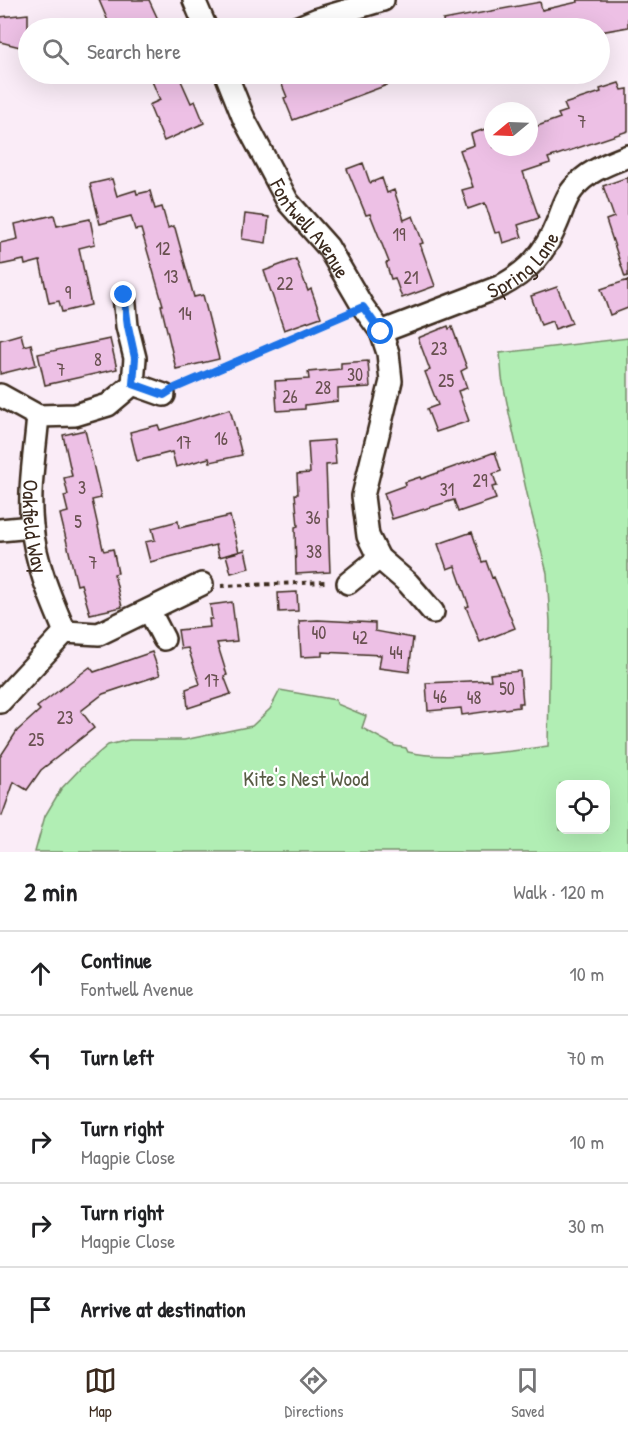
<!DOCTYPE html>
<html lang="en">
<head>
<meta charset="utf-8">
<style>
  body { margin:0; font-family:"Patrick Hand",sans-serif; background:#f2f2f2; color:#202124 }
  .controls { position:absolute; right:18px; bottom:18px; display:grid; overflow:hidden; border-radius:12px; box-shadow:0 6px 24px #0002 }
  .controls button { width:54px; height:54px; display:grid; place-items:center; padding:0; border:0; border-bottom:2px solid #e0e0e0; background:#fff; color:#202124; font:30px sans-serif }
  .compass { position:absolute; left:484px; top:102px; width:54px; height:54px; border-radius:50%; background:#fff; box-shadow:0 6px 24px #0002; rotate:251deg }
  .stop { position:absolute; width:18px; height:18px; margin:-14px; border:4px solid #1a73e8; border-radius:50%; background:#fff }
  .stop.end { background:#1a73e8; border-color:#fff; box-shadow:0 2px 6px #0008 }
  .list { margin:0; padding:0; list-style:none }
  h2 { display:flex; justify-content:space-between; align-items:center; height:78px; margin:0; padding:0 24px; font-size:26px }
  h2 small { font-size:20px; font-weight:400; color:#757577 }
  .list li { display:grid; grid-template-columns:39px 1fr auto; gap:18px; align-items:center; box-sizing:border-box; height:84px; padding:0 24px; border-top:2px solid #e0e0e0 }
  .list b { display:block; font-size:22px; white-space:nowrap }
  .list p { margin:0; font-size:20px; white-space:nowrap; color:#757577 }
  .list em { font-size:20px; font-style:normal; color:#757577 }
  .icon { flex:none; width:33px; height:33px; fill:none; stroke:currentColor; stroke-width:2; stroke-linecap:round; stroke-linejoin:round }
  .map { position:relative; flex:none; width:628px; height:852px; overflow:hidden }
  .search { position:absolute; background:#fff; box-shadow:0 6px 24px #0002; left:18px; right:18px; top:18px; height:66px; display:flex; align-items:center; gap:15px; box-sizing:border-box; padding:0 21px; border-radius:33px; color:#757577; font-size:22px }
  .sheet { height:498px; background:#fff }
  nav { display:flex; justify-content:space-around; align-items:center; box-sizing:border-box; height:84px; border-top:2px solid #e0e0e0; background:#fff; font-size:16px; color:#757577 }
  nav a { display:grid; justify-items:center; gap:3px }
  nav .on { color:#3b2a1e }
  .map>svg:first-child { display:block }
</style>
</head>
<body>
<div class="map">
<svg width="628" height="852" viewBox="0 0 628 852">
  <rect width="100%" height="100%" fill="#faecf7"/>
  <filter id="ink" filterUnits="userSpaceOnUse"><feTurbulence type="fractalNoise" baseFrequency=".0167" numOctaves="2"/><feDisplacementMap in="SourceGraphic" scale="12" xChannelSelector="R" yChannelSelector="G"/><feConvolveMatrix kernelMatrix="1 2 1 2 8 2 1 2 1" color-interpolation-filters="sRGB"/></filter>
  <g filter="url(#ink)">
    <path fill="#b1eeb4" stroke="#768c69" stroke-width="1.5" fill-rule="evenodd" d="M628,338V852H35L45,816L61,789L81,768L108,745L129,740H184L252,726L270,709L280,690L336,700L337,704L366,716L362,728L395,746L406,748L408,752C444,761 509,752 548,746L550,622L547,573L530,507L509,413L502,378L500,353ZM606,784V830H560V784Z"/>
    <path fill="#edc0e5" stroke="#3b2a1e" stroke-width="1.5" d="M99,0H149L162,28H111Z
      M577,0H628V27L600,32V28H444L443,20L540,2L542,10L578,2Z
      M28,14V49L0,42V17Z
      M149,74H178L191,103L195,101L204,123L164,141L149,105L160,100Z
      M298,74H414V75L293,120L284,98L287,97L280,80Z
      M619,83L622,90L628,89V131L548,158L550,163L523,172L539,218L518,225L522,237L503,243L500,232L495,233L485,203L468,209L462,190L473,187L460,150L474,145L471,134L488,128L493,147H529V129L560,118L558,114L567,111L564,104L601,92L600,89Z
      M363,163L370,183L382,178L387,193L394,190L404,220L413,216L423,243L420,244L435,286L402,298L395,278L391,279L386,263L389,262L370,214L366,215L347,169Z
      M628,177V276L625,277L606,220L614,217L603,186Z
      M112,179L117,196L136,190L137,194L150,191L155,209L162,207L168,228L173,226L175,228L194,297L203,295L219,359L176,369L161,305H163L141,229L135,230L131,216L100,224L90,184Z
      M245,214L269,217L266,243L242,239Z
      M54,215L57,226L90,219L95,244L79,248L91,305L62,312L59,301L49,303L40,261L25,265L24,260L0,265V243L18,239L15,224Z
      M296,259L308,291L311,289L321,317L284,330L264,271Z
      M628,280V308L610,315L601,289Z
      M557,287L572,323L555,329L552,321L541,325L531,296Z
      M448,326L449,329L452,327L467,368L461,371L467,388L458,391L469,421L436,432L427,409L438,405L425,372L430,370L418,338Z
      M21,334L24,346L31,344L36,365L0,374V340Z
      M110,339L117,369L45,385L38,354Z
      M368,361L370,387L338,389V401L305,405V409L277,411L275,381L309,379L308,372L341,369V363Z
      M230,409L242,455L210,462L209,458L176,467L172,452L137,461L130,432L158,425L160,430Z
      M85,430L101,498L92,500L103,549L104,551L113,549L118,573L114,574L122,607L90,614L81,584L77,585L60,514L68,512L64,496L68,495L64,478L72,476L63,435Z
      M334,440L336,464L326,465L330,572L296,574L295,527L298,526L295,494H298L297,474L310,473L308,442Z
      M495,452L501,471L493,474L497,486L492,487L496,499L458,512L454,500L392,519L384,493L406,485L405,482L420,477L421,479Z
      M230,516L239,552L219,557L216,545L150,562L145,542L155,540L152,528L178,521L179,528Z
      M472,532L482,562L486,561L492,578L494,577L515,628L480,642L466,607L469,606L455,566L447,569L438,544Z
      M245,550L249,568L231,573L226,555Z
      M297,592L298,611L279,612L278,593Z
      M232,602L237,641L217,643L227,675L224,676L231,694L188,708L186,689L200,684L188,648L181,649L178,630L210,627L209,619H212L210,605Z
      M318,620L375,623V631L413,638L409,672L379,668L381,655L322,652V656L301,657L299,621Z
      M152,652L160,675L103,694L81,711L94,728L41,770L27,790L14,782L2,816L0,815V757L17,731L40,710L37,707L90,667L94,672Z
      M520,671L523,703H519V707L462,715L461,708L428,711L426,683L491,680L490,674Z"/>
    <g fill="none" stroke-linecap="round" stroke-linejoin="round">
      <g stroke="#3b2a1e" stroke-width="26">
        <g id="minor">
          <path d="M194,0L206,28"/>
          <path d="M296,28L318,19L383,0"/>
          <path id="s1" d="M226,74L244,119L288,202L328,247L363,307L381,332L388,353L391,381L363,496L368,536L379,558L408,583L433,612"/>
          <path id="s2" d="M381,332L499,287C528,272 545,253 557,223C562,212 565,198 573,189C587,171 608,164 628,156"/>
          <path d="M133,384L164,395"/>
          <path d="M0,395L38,416L75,415L108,405L133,384L135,358L127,326L124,295"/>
          <path id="s3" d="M38,416C35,452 28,490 32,526C35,562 51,599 65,632"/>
          <path d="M0,530L32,527"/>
          <path d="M348,583L379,558"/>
          <path d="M149,610L164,639"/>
          <path d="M0,702L65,632L99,634L202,584"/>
        </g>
      </g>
      <path stroke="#3b2a1e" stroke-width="4" stroke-dasharray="4.5 4.5" stroke-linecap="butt" d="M182,385L345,314
        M221,586L327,582"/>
      <use href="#minor" stroke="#fff" stroke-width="21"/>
    </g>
  </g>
  <g fill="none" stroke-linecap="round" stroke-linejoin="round" filter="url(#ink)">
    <path stroke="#1a73e8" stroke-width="8" d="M124,295L128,326L135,358L133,384L164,395L175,388L363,307L381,332"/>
  </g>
  <g text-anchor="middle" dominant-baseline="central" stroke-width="4.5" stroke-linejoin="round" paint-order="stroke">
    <g font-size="18" fill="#685050">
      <text x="582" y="121">7</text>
      <text x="399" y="234">19</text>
      <text x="163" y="248">12</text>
      <text x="171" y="276">13</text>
      <text x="411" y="277">21</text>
      <text x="285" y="283">22</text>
      <text x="68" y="292">9</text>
      <text x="185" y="313">14</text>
      <text x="439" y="348">23</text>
      <text x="98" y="359">8</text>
      <text x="61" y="369">7</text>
      <text x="355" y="374">30</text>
      <text x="446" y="380">25</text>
      <text x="323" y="387">28</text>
      <text x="290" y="396">26</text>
      <text x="221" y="438">16</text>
      <text x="184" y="442">17</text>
      <text x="480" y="480">29</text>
      <text x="82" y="487">3</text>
      <text x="447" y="489">31</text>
      <text x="313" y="517">36</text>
      <text x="78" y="521">5</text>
      <text x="314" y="551">38</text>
      <text x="93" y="562">7</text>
      <text x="319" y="632">40</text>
      <text x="360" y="637">42</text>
      <text x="396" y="652">44</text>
      <text x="212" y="680">17</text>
      <text x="507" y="688">50</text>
      <text x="440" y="696">46</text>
      <text x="474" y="697">48</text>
      <text x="65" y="717">23</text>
      <text x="36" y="739">25</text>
    </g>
    <g font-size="21" fill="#3b2a1e" stroke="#fff">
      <text stroke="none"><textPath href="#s1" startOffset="177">Fontwell Avenue</textPath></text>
      <text stroke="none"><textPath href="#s2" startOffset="159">Spring Lane</textPath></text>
      <text stroke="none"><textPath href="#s3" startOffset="111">Oakfield Way</textPath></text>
    </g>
    <g font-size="21" fill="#585b44" stroke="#fff">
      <text x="306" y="778">Kite's Nest Wood</text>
    </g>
  </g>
</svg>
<div class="controls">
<button><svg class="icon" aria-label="locate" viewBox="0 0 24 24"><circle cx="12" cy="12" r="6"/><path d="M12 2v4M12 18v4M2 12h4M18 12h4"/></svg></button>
</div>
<svg class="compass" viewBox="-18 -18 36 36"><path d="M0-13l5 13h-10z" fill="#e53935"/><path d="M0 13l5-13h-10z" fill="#757577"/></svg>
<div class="stop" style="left:381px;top:332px"></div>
<div class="stop end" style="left:124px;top:295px"></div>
<div class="search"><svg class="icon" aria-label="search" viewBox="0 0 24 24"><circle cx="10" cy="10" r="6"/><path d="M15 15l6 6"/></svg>Search here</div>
</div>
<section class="sheet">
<h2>2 min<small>Walk · 120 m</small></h2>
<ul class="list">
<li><svg class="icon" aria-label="ahead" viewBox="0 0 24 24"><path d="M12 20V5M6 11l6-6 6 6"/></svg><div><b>Continue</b><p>Fontwell Avenue</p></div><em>10 m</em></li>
<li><svg class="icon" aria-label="left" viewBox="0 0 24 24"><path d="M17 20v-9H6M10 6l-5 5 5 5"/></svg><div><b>Turn left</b></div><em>70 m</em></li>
<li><svg class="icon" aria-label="right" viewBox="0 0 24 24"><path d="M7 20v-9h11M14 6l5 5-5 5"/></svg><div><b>Turn right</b><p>Magpie Close</p></div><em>10 m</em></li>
<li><svg class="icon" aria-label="right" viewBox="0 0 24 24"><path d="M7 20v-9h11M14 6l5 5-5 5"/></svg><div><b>Turn right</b><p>Magpie Close</p></div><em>30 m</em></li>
<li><svg class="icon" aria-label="arrive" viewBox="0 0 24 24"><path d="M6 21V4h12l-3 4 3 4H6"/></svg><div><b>Arrive at destination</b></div></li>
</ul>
</section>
<nav>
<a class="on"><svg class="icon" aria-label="map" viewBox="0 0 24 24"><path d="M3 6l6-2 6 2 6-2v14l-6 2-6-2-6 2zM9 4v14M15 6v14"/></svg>Map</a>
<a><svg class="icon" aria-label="directions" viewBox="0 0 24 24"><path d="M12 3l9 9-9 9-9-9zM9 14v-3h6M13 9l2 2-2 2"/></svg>Directions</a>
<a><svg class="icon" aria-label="saved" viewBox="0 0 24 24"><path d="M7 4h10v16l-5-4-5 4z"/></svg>Saved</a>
</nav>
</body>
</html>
